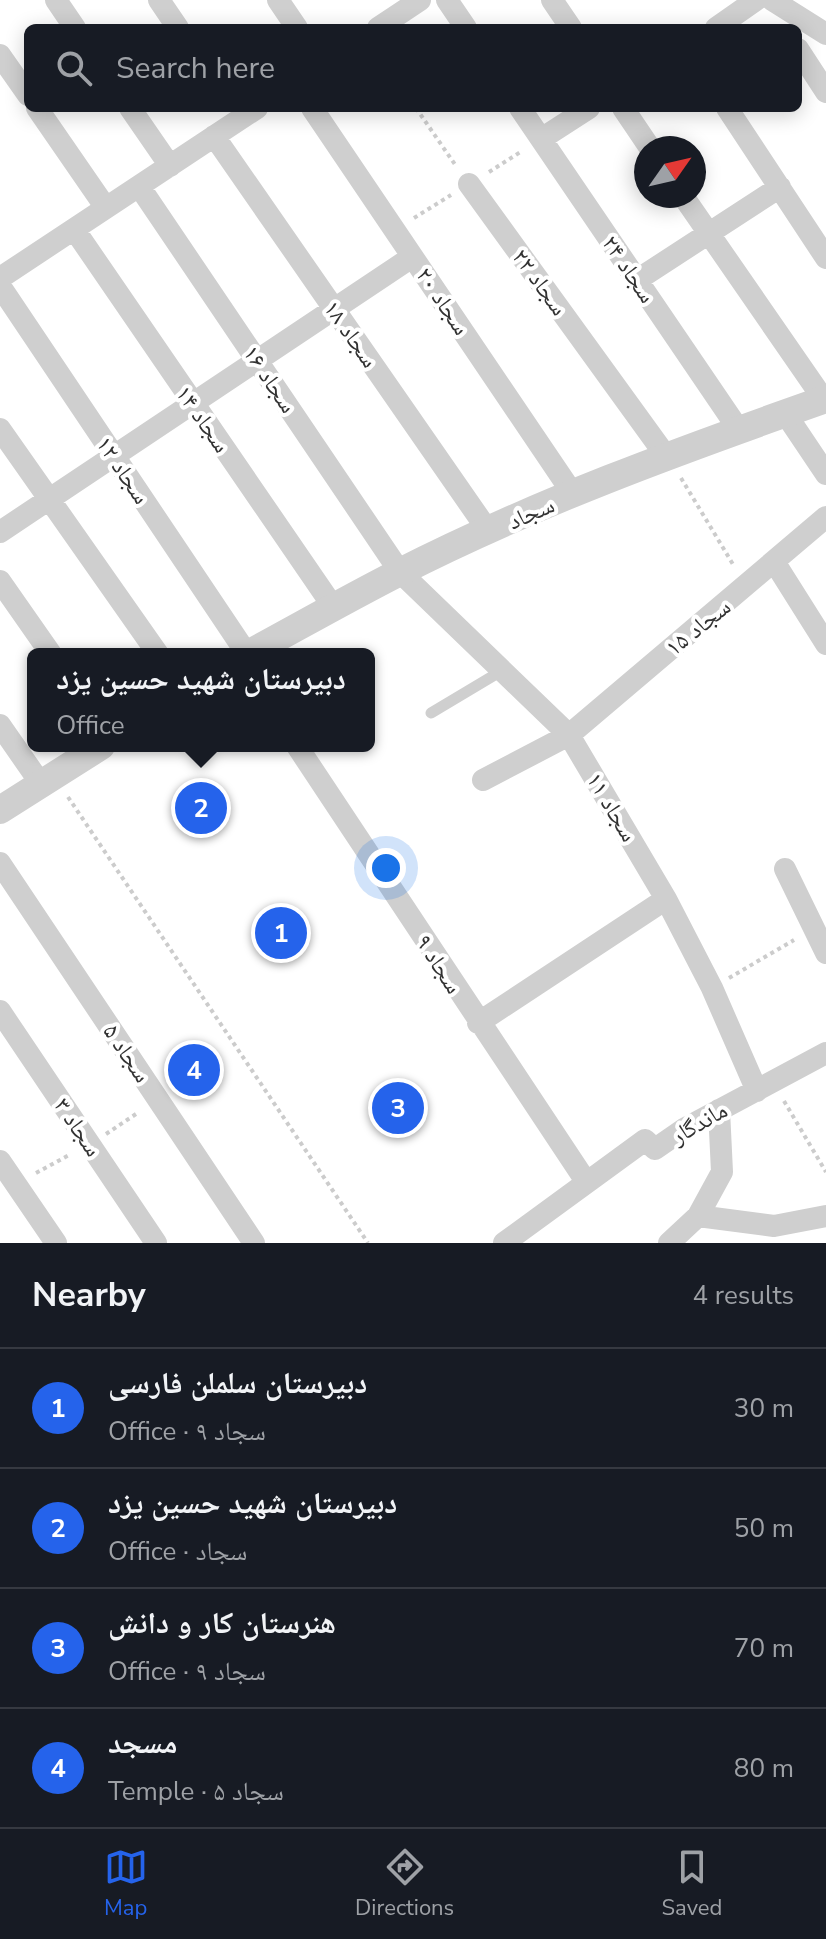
<!DOCTYPE html>
<html lang="en">
<head>
<meta charset="utf-8">
<style>
  body { margin:0; font-family:"Nunito Sans","Noto Naskh Arabic",sans-serif; background:#20242c; color:#f1f3f6 }
  .compass { position:absolute; left:634px; top:136px; width:72px; height:72px; border-radius:50%; background:#171b24; box-shadow:0 4px 20px #0003; rotate:56deg }
  .you { position:absolute; left:386px; top:868px; width:28px; height:28px; margin:-20px; border:6px solid #fff; border-radius:50%; background:#1a73e8; box-shadow:0 0 0 12px #1a73e833 }
  .badge { display:grid; place-items:center; width:52px; height:52px; border-radius:50%; background:#2563eb; color:#fff; font-size:26px; font-weight:700 }
  .pin { position:absolute; translate:-50% -50%; border:4px solid #fff; box-shadow:0 2px 8px #0006 }
  .popup { position:absolute; left:27px; top:648px; width:348px; height:104px; box-sizing:border-box; display:grid; place-content:center; border-radius:12px; background:#171b24; filter:drop-shadow(0 2px 6px #0005); font-size:26px; white-space:nowrap; color:#9ea1a6 }
  .popup b { font-size:30px; color:#f1f3f6 }
  .popup::after { content:''; position:absolute; left:50%; top:100%; margin-left:-16px; border:16px solid transparent; border-top-color:#171b24 }
  .list { margin:0; padding:0; list-style:none }
  h2 { display:flex; justify-content:space-between; align-items:center; height:104px; margin:0; padding:0 32px; font-size:34px }
  h2 small { font-size:26px; font-weight:400; color:#9ea1a6 }
  .list li { display:grid; grid-template-columns:52px 1fr auto; gap:24px; align-items:center; box-sizing:border-box; height:120px; padding:0 32px; border-top:2px solid #363941 }
  .list b { display:block; font-size:30px; white-space:nowrap }
  .list p { margin:0; font-size:26px; white-space:nowrap; color:#9ea1a6 }
  .list em { font-size:26px; font-style:normal; color:#9ea1a6 }
  .icon { flex:none; width:44px; height:44px; fill:none; stroke:currentColor; stroke-width:2; stroke-linecap:round; stroke-linejoin:round }
  .map { position:relative; flex:none; width:826px; height:1243px; overflow:hidden }
  .search { position:absolute; background:#171b24; box-shadow:0 4px 20px #0003; left:24px; right:24px; top:24px; height:88px; display:flex; align-items:center; gap:20px; box-sizing:border-box; padding:0 28px; border-radius:12px; color:#9ea1a6; font-size:30px }
  .sheet { height:584px; background:#171b24 }
  nav { display:flex; justify-content:space-around; align-items:center; box-sizing:border-box; height:112px; border-top:2px solid #363941; background:#171b24; font-size:22px; color:#9ea1a6 }
  nav a { display:grid; justify-items:center; gap:4px }
  nav .on { color:#2563eb }
  .map>svg:first-child { display:block }
</style>
</head>
<body>
<div class="map">
<svg width="826" height="1243" viewBox="0 0 826 1243">
  <rect width="100%" height="100%" fill="#fff"/>
  <g fill="none" stroke-linecap="round" stroke-linejoin="round">
    <path stroke="#ccc" stroke-width="4" stroke-dasharray="4 4" stroke-linecap="butt" d="M416,108L456,166
      M489,172L522,151
      M414,218L451,195
      M681,478L734,566
      M68,797L368,1243
      M729,978L794,940
      M784,1101L826,1172
      M106,1134L139,1112
      M36,1173L71,1154"/>
    <path stroke="#cfcfcf" stroke-width="11" d="M431,713L503,670"/>
    <path stroke="#cfcfcf" stroke-width="22" d="M56,0L75,28
      M159,0L178,28
      M278,0L297,28
      M447,0L466,28
      M552,0L571,28
      M772,0L826,34
      M378,28L420,0
      M716,28L756,0
      M798,49L826,92
      M0,55L28,95
      M37,108L106,208
      M130,108L170,166
      M312,108L573,494
      M520,108L739,430
      M623,108L650,148
      M727,108L826,258
      M214,136L489,532
      M541,139L589,108
      M469,184L666,456
      M139,186L400,572L569,735L666,899L712,988L757,1091
      M683,196L824,400
      M74,229L334,608
      M0,278L257,108
      M637,280L780,187
      M0,286L247,654
      M785,413L826,474
      M0,429L158,654
      M0,532L412,257
      M775,563L826,644
      M0,581L51,654
      M0,725L41,784
      M297,746L585,1180
      M483,780L569,735L826,517
      M0,863L254,1243
      M785,869L826,953
      M0,1011L156,1243
      M478,1023L666,899
      M0,1161L56,1243
      M698,1216L774,1226L826,1216
      M504,1243L645,1140L655,1149L684,1129L826,1053
      M669,1243L698,1216L722,1172L719,1110"/>
    <path stroke="#cfcfcf" stroke-width="28" d="M248,654C298,627 347,599 398,573C535,503 681,450 826,399
      M0,810L101,746"/>
  </g>
  <g text-anchor="middle" dominant-baseline="central" stroke-width="8" stroke-linejoin="round" paint-order="stroke">
    <g font-size="24" fill="#323232" stroke="#fff">
      <text transform="translate(629 269) rotate(56)">سجاد ۲۴</text>
      <text transform="translate(540 282) rotate(54)">سجاد ۲۲</text>
      <text transform="translate(443 301) rotate(56)">سجاد ۲۰</text>
      <text transform="translate(351 334) rotate(55)">سجاد ۱۸</text>
      <text transform="translate(270 379) rotate(56)">سجاد ۱۶</text>
      <text transform="translate(203 419) rotate(55)">سجاد ۱۴</text>
      <text transform="translate(123 470) rotate(56)">سجاد ۱۲</text>
      <text transform="translate(531 513) rotate(-24)">سجاد</text>
      <text transform="translate(698 627) rotate(-39)">سجاد ۱۵</text>
      <text transform="translate(612 807) rotate(59)">سجاد ۱۱</text>
      <text transform="translate(439 964) rotate(57)">سجاد ۹</text>
      <text transform="translate(127 1053) rotate(56)">سجاد ۵</text>
      <text transform="translate(699 1123) rotate(-30)">ماندگار</text>
      <text transform="translate(78 1127) rotate(56)">سجاد ۳</text>
    </g>
  </g>
</svg>
<svg class="compass" viewBox="-18 -18 36 36"><path d="M0-13l5 13h-10z" fill="#e53935"/><path d="M0 13l5-13h-10z" fill="#9ea1a6"/></svg>
<div class="you"></div>
<div class="pin badge" style="left:281px;top:933px">1</div>
<div class="pin badge" style="left:201px;top:808px">2</div>
<div class="popup"><b>دبیرستان شهید حسین یزد</b>Office</div>
<div class="pin badge" style="left:398px;top:1108px">3</div>
<div class="pin badge" style="left:194px;top:1070px">4</div>
<div class="search"><svg class="icon" aria-label="search" viewBox="0 0 24 24"><circle cx="10" cy="10" r="6"/><path d="M15 15l6 6"/></svg>Search here</div>
</div>
<section class="sheet">
<h2>Nearby<small>4 results</small></h2>
<ul class="list">
<li><span class="badge">1</span><div><b>دبیرستان سلملن فارسی</b><p>Office · سجاد ۹</p></div><em>30 m</em></li>
<li><span class="badge">2</span><div><b>دبیرستان شهید حسین یزد</b><p>Office · سجاد</p></div><em>50 m</em></li>
<li><span class="badge">3</span><div><b>هنرستان کار و دانش</b><p>Office · سجاد ۹</p></div><em>70 m</em></li>
<li><span class="badge">4</span><div><b>مسجد</b><p>Temple · سجاد ۵</p></div><em>80 m</em></li>
</ul>
</section>
<nav>
<a class="on"><svg class="icon" aria-label="map" viewBox="0 0 24 24"><path d="M3 6l6-2 6 2 6-2v14l-6 2-6-2-6 2zM9 4v14M15 6v14"/></svg>Map</a>
<a><svg class="icon" aria-label="directions" viewBox="0 0 24 24"><path d="M12 3l9 9-9 9-9-9zM9 14v-3h6M13 9l2 2-2 2"/></svg>Directions</a>
<a><svg class="icon" aria-label="saved" viewBox="0 0 24 24"><path d="M7 4h10v16l-5-4-5 4z"/></svg>Saved</a>
</nav>
</body>
</html>
